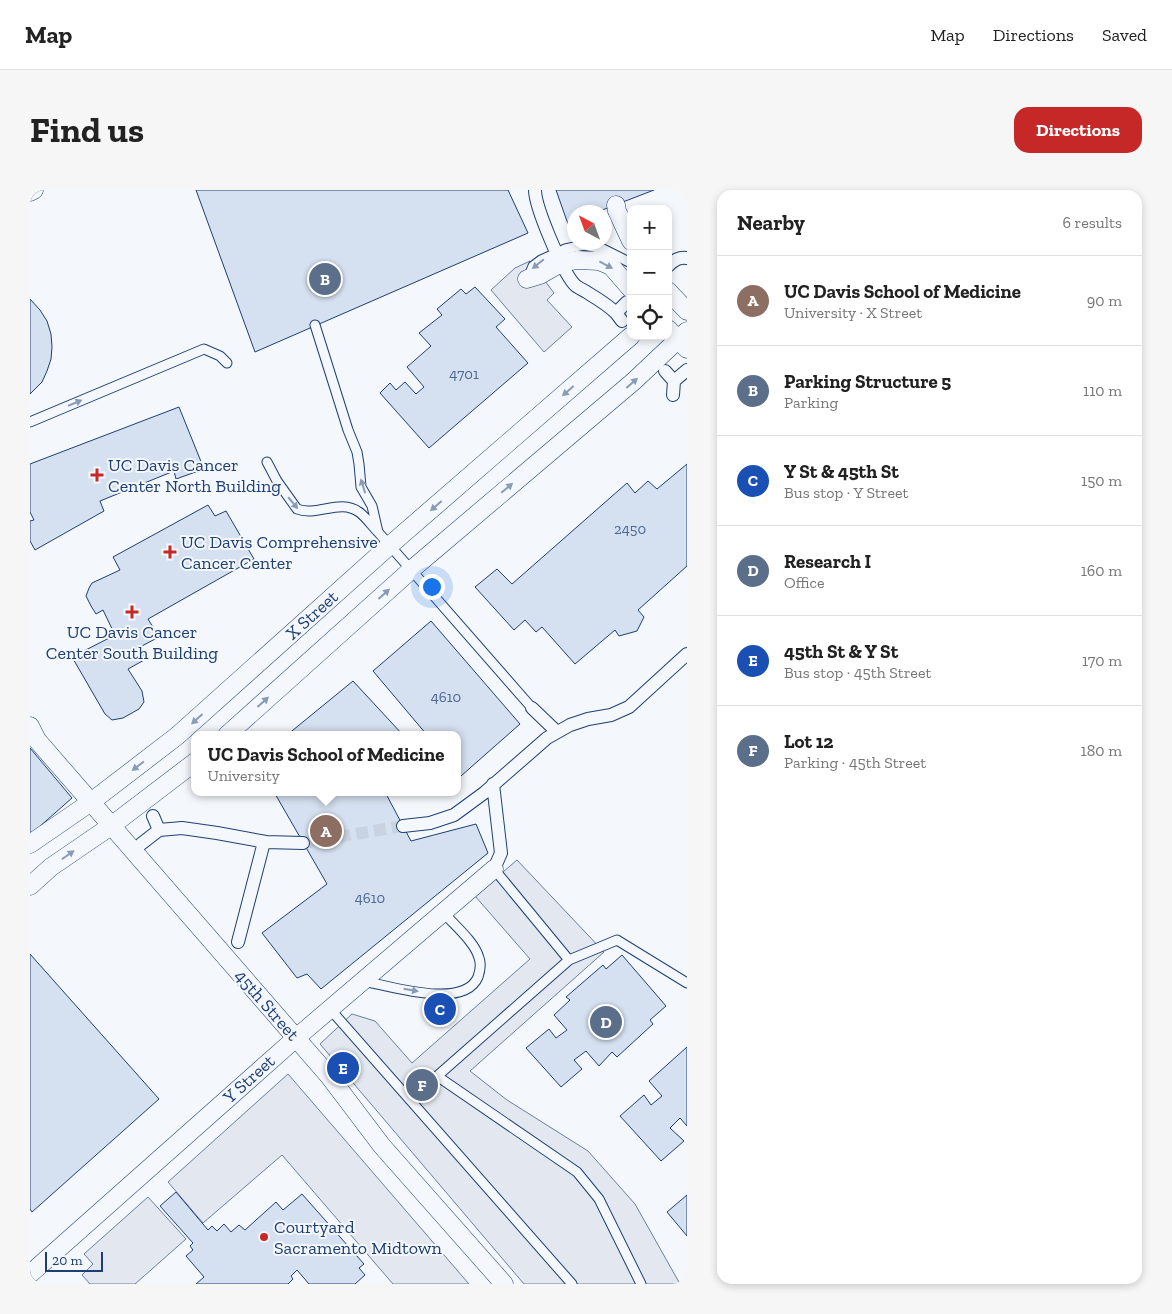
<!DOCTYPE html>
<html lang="en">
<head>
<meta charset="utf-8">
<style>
  body { margin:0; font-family:"Zilla Slab",serif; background:#f6f6f6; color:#222 }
  .controls { position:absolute; right:15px; top:15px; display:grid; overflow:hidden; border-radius:10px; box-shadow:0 2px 8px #0003 }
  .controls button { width:45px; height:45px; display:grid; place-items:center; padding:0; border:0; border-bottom:1px solid #e0e0e0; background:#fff; color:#222; font:25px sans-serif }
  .compass { position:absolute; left:537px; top:15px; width:45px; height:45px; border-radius:50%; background:#fff; box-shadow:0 2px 8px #0003; rotate:319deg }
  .scale { position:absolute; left:15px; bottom:12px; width:58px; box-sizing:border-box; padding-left:5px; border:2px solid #1d3f73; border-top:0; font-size:14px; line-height:18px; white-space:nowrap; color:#1d3f73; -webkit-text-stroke:4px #f4f7fb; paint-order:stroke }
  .you { position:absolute; left:401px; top:396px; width:18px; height:18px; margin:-12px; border:4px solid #fff; border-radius:50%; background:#1a73e8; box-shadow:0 0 0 8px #1a73e833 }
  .badge { display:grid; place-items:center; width:32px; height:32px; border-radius:50%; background:#c62828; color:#fff; font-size:16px; font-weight:700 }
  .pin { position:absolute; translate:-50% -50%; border:2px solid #fff; box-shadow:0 1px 5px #0006 }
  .popup { position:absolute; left:161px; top:541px; width:270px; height:65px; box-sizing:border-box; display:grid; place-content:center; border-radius:10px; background:#fff; filter:drop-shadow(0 1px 4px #0005); font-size:16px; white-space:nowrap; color:#767676 }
  .popup b { font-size:19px; color:#222 }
  .popup::after { content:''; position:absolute; left:50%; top:100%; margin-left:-10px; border:10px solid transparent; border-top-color:#fff }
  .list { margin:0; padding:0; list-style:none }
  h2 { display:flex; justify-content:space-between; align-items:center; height:65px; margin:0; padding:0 20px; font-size:21px }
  h2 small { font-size:16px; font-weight:400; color:#767676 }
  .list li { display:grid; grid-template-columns:32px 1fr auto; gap:15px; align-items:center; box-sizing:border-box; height:90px; padding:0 20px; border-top:1px solid #e0e0e0 }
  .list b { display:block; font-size:19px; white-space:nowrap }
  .list p { margin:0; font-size:16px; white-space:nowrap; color:#767676 }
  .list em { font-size:16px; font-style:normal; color:#767676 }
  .icon { flex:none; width:28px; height:28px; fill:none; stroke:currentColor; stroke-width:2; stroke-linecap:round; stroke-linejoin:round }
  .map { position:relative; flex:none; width:657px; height:1094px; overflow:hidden; border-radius:15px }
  header { display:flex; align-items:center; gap:30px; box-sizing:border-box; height:70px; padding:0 25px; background:#fff; border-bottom:1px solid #e0e0e0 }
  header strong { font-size:24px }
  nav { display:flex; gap:28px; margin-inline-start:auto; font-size:18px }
  .intro { display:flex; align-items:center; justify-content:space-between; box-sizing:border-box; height:120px; padding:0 30px }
  h1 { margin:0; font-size:35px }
  .button { padding:12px 22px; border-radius:15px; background:#c62828; color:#fff; font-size:18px; font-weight:700 }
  main { display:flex; gap:30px; padding:0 30px }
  aside { flex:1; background:#fff; border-radius:15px; box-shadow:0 2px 8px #0003 }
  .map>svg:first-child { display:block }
</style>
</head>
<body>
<header>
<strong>Map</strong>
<nav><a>Map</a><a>Directions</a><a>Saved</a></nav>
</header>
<div class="intro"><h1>Find us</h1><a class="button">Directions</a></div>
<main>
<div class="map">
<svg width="657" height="1094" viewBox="0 0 657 1094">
  <rect width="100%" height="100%" fill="#f4f7fb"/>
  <path fill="#e3e8f0" stroke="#687fa3" d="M500,71L524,103L517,110L542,137L514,162L461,100L485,78Z
    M487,670L574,762L440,881L477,910L558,961L605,1014L650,1094H494L290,854L322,824L345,831L382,873L500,769L445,706Z
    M258,884L439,1094H363L252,965L173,1033L138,992Z
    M118,1007L156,1049L105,1094H60L52,1085L63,1074L54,1064Z"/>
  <path fill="#d5e0f0" stroke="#1d3f73" d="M166,0H478L498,43L225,162Z
    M526,0H624L567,22H544V32L538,34Z
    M445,97L475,129L466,137L498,173L399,258L350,203L360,193L366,200L375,192L386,204L394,197L377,177L401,156L389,143L412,125L407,119L431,99L436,104Z
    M0,109L10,120L17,131L21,144L22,157L21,169L17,181L12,192L0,204Z
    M149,217L174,279L146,289L144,281L70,311L74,321L5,360L0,351V331L4,330L0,322V274Z
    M657,274V376L608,420L614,427L607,441L589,446L585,440L545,474L512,437L506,442L495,430L484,440L445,397L467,379L482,394L597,293L605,303L618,291L627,299Z
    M178,315L185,326L196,321L224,369L118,429L129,447L108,458L116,469L98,479L112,501L114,512L109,519L93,528L82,530L75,524L42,467L85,445L73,420L66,424L61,416L56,406L59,398L62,393L90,380L83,367Z
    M401,431L490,534L431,586L427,581V545H397L343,481Z
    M323,491L373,545H257Z
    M0,558L42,608L0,645Z
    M244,602H355L381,651L446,634L458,663L291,799L277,784L267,788L232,743L297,694Z
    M0,764L129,909L2,1022L0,1019Z
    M592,765L636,816L620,830L623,834L587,867L582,862L569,876L556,861L544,870L552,879L531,897L496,858L519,839L526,848L537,840L524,825L540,810L536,807L573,775L576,779Z
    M657,857V936L650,928L640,938L654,951L631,971L590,926L614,905L621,915L632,906L619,891Z
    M146,1002L178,1040L182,1036L187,1041L194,1034L201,1042L209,1035L215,1040L246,1012L253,1020L272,1004L334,1074L329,1078L335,1085L325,1094H279L267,1080L261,1086L263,1089L258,1094H166L174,1087L156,1066L163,1060L160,1056L163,1053L130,1016Z
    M657,1005V1046L637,1022Z"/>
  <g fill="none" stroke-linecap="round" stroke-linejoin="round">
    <path stroke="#c9d2e0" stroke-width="12" stroke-dasharray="12 6" stroke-linecap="butt" d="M273,653L373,636"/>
    <g stroke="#1d3f73" stroke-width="11">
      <path id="service" d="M498,88L503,76L511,70L535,59L554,55L573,59L601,73
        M285,135L318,240L327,262L329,274L331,297L342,316L348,342
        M0,232L174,159L190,166L197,173
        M237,272L247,291L267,319C287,327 310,308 329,322C336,327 342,336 348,342L502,518
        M464,679L539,770
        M333,791C360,796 434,820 448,787C450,781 451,773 449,768C445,752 424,735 414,723
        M300,819L542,1094
        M407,886L547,982L569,1009L611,1094
        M380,910L539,770L587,750L657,793"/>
    </g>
    <g stroke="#1d3f73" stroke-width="14">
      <path id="pedestrian" d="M505,0C505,17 533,83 545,95C548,98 554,100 558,103C568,109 578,115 586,123
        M638,76C644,70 649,67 657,68
        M592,131L586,123L597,112
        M635,181L644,191L657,180
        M643,205L644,191
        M502,518L527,542
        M463,594L471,663L464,679
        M373,636L400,633L424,625L454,603L517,548L540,535L558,529L581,525L599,517L657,464
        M129,640L152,638L187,643L236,652L273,653
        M111,654L129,640L123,626
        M208,752L234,652"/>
    </g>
    <g stroke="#1d3f73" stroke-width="19">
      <path id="minor" d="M0,2L4,0
        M586,15L587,21L601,51
        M497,89L510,85L531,73L547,70L569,71L581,76L601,99
        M638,101L657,121
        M638,139L657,159
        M0,536L7,550L299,886L352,956L474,1094
        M197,545L381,380L604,191L657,141
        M0,654L61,612L147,546L359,356L601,146
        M0,696L21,677L81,636L165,572
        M0,1084L266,848L464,679"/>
    </g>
    <use href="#service" stroke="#f4f7fb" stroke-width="9"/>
    <use href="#pedestrian" stroke="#f4f7fb" stroke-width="12"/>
    <use href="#minor" stroke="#f4f7fb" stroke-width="18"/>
  </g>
  <defs><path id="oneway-solid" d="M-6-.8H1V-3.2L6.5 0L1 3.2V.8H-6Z" transform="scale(1.25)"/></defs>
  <g fill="#889bb7">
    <use href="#oneway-solid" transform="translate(508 74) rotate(141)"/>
    <use href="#oneway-solid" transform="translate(576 75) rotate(28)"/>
    <use href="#oneway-solid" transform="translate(602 193) rotate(-41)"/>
    <use href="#oneway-solid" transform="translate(538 201) rotate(139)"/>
    <use href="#oneway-solid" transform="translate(45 213) rotate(-23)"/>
    <use href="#oneway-solid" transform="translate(333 296) rotate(-107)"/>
    <use href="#oneway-solid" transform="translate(477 298) rotate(-40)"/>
    <use href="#oneway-solid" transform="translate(263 313) rotate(50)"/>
    <use href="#oneway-solid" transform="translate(406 316) rotate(139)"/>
    <use href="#oneway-solid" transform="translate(354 404) rotate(-42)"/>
    <use href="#oneway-solid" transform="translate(233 512) rotate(-42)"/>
    <use href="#oneway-solid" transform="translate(167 529) rotate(138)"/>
    <use href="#oneway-solid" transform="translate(108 576) rotate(143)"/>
    <use href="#oneway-solid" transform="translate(38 665) rotate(-35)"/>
    <use href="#oneway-solid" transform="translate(381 800) rotate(10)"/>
  </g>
  <g fill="#c62828" stroke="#f4f7fb" stroke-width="2">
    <path d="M64.5 277.5h5v5h5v5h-5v5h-5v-5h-5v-5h5z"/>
    <path d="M137.5 354.5h5v5h5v5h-5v5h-5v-5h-5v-5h5z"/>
    <path d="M99.5 414.5h5v5h5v5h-5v5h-5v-5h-5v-5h5z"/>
    <circle cx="234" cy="1047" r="5"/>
  </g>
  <g text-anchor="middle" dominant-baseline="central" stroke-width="4" stroke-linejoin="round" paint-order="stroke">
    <g font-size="15" fill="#4b6792">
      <text x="434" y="184">4701</text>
      <text x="600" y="339">2450</text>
      <text x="416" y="507">4610</text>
      <text x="340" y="708">4610</text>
    </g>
    <g font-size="18" fill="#1d3f73" stroke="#f4f7fb" text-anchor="start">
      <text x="78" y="275">UC Davis Cancer<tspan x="78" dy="21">Center North Building</tspan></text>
      <text x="151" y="352">UC Davis Comprehensive<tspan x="151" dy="21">Cancer Center</tspan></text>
      <text x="102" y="442" text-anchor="middle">UC Davis Cancer<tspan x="102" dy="21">Center South Building</tspan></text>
      <text x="244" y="1037">Courtyard<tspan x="244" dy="21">Sacramento Midtown</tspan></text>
    </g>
    <g font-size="18" fill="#1d3f73" stroke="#f4f7fb">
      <text transform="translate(282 425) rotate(-42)">X Street</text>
      <text transform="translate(237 815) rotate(49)">45th Street</text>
      <text transform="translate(219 889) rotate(-42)">Y Street</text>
    </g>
  </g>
</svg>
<div class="controls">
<button>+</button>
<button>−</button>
<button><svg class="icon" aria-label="locate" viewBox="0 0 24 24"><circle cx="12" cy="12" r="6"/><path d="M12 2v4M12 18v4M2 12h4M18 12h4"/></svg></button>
</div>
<svg class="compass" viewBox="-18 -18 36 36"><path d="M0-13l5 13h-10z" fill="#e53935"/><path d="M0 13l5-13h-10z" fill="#767676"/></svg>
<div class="scale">20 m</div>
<div class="you"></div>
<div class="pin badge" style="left:296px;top:641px;background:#8d6e63">A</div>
<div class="popup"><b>UC Davis School of Medicine</b>University</div>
<div class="pin badge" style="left:295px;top:89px;background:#5c6f8a">B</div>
<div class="pin badge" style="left:410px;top:819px;background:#1a4fb4">C</div>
<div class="pin badge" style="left:576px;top:832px;background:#5c6f8a">D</div>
<div class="pin badge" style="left:313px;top:878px;background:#1a4fb4">E</div>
<div class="pin badge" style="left:392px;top:895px;background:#5c6f8a">F</div>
</div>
<aside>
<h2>Nearby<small>6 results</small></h2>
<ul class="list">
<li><span class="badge" style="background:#8d6e63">A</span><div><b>UC Davis School of Medicine</b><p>University · X Street</p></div><em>90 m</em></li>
<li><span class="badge" style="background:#5c6f8a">B</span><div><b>Parking Structure 5</b><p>Parking</p></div><em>110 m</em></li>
<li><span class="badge" style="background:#1a4fb4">C</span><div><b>Y St &amp; 45th St</b><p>Bus stop · Y Street</p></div><em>150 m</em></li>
<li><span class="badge" style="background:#5c6f8a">D</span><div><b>Research I</b><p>Office</p></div><em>160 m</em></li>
<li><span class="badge" style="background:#1a4fb4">E</span><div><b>45th St &amp; Y St</b><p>Bus stop · 45th Street</p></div><em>170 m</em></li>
<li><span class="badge" style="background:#5c6f8a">F</span><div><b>Lot 12</b><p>Parking · 45th Street</p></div><em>180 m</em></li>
</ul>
</aside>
</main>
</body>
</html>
